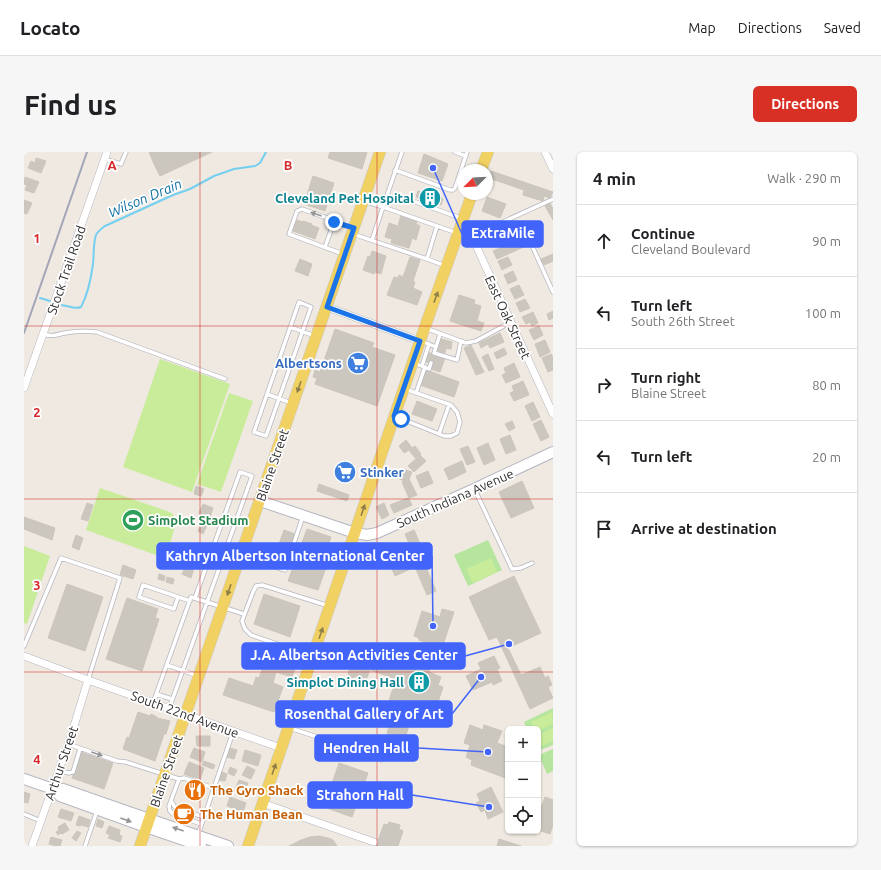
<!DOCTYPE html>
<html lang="en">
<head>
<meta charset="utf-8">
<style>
  body { margin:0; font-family:Ubuntu,sans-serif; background:#f6f6f6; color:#202124 }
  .controls { position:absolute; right:12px; bottom:12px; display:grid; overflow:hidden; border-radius:6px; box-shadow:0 1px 3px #0004 }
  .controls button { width:36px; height:36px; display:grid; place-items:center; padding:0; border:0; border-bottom:1px solid #e0e0e0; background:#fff; color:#202124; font:20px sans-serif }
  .compass { position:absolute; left:433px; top:12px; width:36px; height:36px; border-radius:50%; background:#fff; box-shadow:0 1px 3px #0004; rotate:246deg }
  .stop { position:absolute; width:12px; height:12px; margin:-9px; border:3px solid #1a73e8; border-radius:50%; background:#fff }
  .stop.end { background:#1a73e8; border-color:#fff; box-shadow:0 1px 4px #0008 }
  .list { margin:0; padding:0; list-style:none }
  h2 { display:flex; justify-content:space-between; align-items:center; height:52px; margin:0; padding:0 16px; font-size:17px }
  h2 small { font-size:13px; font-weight:400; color:#757577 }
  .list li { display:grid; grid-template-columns:26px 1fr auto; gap:12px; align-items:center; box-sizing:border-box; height:72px; padding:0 16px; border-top:1px solid #e0e0e0 }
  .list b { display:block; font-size:15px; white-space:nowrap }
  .list p { margin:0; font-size:13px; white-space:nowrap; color:#757577 }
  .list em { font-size:13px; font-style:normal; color:#757577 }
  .icon { flex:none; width:22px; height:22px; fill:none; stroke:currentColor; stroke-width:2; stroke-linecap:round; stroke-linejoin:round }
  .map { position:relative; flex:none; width:529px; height:694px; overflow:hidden; border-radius:6px }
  header { display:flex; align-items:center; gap:24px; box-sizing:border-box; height:56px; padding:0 20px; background:#fff; border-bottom:1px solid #e0e0e0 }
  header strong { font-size:19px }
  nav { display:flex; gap:22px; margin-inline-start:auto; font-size:14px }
  .intro { display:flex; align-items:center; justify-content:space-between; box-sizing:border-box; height:96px; padding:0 24px }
  h1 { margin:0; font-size:28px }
  .button { padding:10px 18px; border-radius:6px; background:#d93025; color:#fff; font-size:14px; font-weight:700 }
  main { display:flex; gap:24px; padding:0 24px }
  aside { flex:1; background:#fff; border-radius:6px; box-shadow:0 1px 3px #0004 }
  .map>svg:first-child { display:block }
</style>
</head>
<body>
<header>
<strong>Locato</strong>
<nav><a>Map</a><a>Directions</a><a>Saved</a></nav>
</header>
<div class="intro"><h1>Find us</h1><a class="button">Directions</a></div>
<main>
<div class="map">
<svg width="529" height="694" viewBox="0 0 529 694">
  <rect width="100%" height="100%" fill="#efe9e1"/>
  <path fill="#b6e59e" d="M464,388L478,418L444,434L430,403Z
    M529,556V593L514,599V577H503L500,570Z
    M529,597V619L523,622L515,603Z"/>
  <path fill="#c9ec9a" d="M136,207L206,232L168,340L99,315Z
    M205,241L229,249L197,340L173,332Z
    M76,336L146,360C150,363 152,365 152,370C150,377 147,394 141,399C138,402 135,402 132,403L62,378Z
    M0,394L26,404L3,472L0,471Z
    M467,406L473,420L449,431L442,417Z
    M528,560L529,572L514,579V577H510L507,570Z
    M529,576V589L518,594L514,586V583Z"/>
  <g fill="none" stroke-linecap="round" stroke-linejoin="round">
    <path stroke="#75cff0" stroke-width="2" d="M16,146L26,149
      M36,153C44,153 50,158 57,155C64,142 67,127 69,112C70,103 69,92 72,83C74,79 77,77 81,74L149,43L166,37L190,24L210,17L231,14L236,11L242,0"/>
  </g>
  <path fill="#cbc7bf" stroke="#cbc5ba" d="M125,0H173L135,17L133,11L130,12Z
    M173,0H188L136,24L130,12L133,11L135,17Z
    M306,0H343L338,17L304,6Z
    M400,2L424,12L418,29L394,21Z
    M12,6L22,9L17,21L4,16L7,9L11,11Z
    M467,19L529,40L526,46L520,44L519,49L499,43L500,38L465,26Z
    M289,24L310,31L301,59L280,52Z
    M1,25L15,30L10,41L1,38L3,33L0,32Z
    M394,39L404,42L405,40L411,42L410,43L419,47L417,53L408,50V52L402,50V49L392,45Z
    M463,45L482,52L476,66L458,59Z
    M0,48L8,51L3,62L0,61Z
    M526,51L529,57V68L521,54Z
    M377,63L393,69L392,72L396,74L392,88L388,86L385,96L367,91L368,87L361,85L365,71L374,74Z
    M273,68L279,70V69L288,72L287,73L295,76L291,87L269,79Z
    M499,86L502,94L473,107L469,99Z
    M348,99L362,104L357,122L351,120L350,122L339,118L344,104L346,105Z
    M529,102V109L520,113L517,107Z
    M386,105L396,108L389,129L391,130L389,136L398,140L393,153L363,143L370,125L374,126L375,123L379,125Z
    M484,105L488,113L478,118L474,109Z
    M276,107L288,112L284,124L271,119Z
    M489,119L493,128L484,132L480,123Z
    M495,133L500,143L491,147L486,137Z
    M435,143L451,148L450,152L457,154L453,169L460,171L457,179L426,169Z
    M501,147L506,156L496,160L492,151Z
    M529,159V166L525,168L523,162Z
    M509,160L514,171L508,174L506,170L502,172L498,165Z
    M515,174L519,183L510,188L505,178Z
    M311,177L350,191L348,195L371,203L353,254L291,232L293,226L289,225L291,218L296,220Z
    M476,181L480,190L466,196L464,192L457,196L455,191Z
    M417,187L428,190L427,197L422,196L421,201L413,199Z
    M521,188L526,200L516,205L511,192Z
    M447,193L460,220L452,223L440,196Z
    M480,196L483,202L473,207L470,201Z
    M403,200L411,203L408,212L400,209Z
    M464,202L470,217L465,219L458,205Z
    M527,202L529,205V218L524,220L518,206Z
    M411,203L421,206L416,220L407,217Z
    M490,211L496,225L482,231L478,223L482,221L480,216Z
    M402,218L435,230L430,245L396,233Z
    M499,229L505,243L490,249L486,241L490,239L488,234Z
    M393,249L413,257L408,269L388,262Z
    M509,250L516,265L508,269L501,254Z
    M517,268L525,285L517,289L509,272Z
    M488,269L491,276L485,279L481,272Z
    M486,283L492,298L482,302L476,287Z
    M382,288L388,296L391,294L397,302L391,306L385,298L380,301L375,294Z
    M464,291L471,308L460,313L453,296Z
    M444,294L451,310L443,313L436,297Z
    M396,303L402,309L390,320L384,314Z
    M438,309L442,320L425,328L420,317Z
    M316,311L330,317L326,328L311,322Z
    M378,317L388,320L385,327L393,343L385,346L378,330L380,329L372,325L375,320L377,321Z
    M404,319L409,331L397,336L392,324Z
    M498,329L510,356L487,366L475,340Z
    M295,332L325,343L323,349L293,339Z
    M172,334L180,337L177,344L170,342Z
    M384,346L388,353L370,361L366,353Z
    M63,351L69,353L64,369L57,367Z
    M360,351L365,363L358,367L352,355Z
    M179,352L189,356L186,365L175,361Z
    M0,365L31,376L28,388L0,377Z
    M177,371L183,373L179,382L174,379Z
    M283,377L307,385L300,406L305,407L294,438L264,429Z
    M260,378L271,382L263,404L252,400Z
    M390,378L405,412L401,413L412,439L403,443L391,415L371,424L367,415L391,405L381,382Z
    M52,383L59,386L55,398L48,395Z
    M99,413L112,418L109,427L96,423Z
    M162,413L170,416L167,426L158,422Z
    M135,422L141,424L140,429L134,427Z
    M490,424L517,481L484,496L497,523L516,515L521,526L524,524L528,533L524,535L529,546L506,557L473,485L465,488L445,445Z
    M143,425L150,427L149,432L142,430Z
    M43,432L79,445L61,499L24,486Z
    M240,442L276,454L266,485L230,472Z
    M103,446L134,457L131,466L135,467L118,519L82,507Z
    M418,457L430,460L416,502L398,497L400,490L395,488V486L390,484L398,459L416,465Z
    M336,494L341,496L340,498L345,500L342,508L348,510L350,505L389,518L392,508L407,513L405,520L417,525L414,533L419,535L414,550L420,552L415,566L365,549L370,533L373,534L375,528L346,518L342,528L331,524L330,526L325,524L326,522H324L333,496H335Z
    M243,504L272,514L268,525L252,520L249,531L259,535L250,560L199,543L205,526L229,534L232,525L235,526Z
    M470,504L476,516L473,517L478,529L469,533L468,530L449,538L442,524L457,517L454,511Z
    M114,560L126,564L127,562L133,565V566L146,569L142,582H140L131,609L99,597L103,585L105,586Z
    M374,562L386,567V569H387L377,596H376L375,598L369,595V593L364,591L367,583L363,581L366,572L369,573Z
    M446,573L459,578L460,573L478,579L473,591L484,595V627L447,613L448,608L442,605L446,593L440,591Z
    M172,584H186V594H173Z
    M170,596L181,600L178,610L166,605Z
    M206,596L213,598L210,607L203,605Z
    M221,598L237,603L234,614L218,609Z
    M57,600L89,611L80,637L48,626Z
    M180,609L191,613L189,617L178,613Z
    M165,610L180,616L176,628L160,622Z
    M315,611L344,621L328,665L300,655Z
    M223,614L231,618L227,627L218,623Z
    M206,615L213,618L210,624L204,621Z
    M198,620L203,622L201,629L195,628Z
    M215,628L224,631L220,641L211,638Z
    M167,630L180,634L176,645L163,641Z
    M193,634L200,636L198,643L191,641Z
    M467,635L479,660L464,667L461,658L457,660L452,651L456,649L453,642Z
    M0,640L6,642L4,651L0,650Z
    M206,645L222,651L219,660L203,654Z
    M521,645L529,648V673L526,682L514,678V664Z
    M37,657L50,661L47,669L34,665Z
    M154,658L167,662L165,667L153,662Z
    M55,664L66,668L64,675L57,673L56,674L52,673Z
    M74,667L80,670L78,676L72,674Z
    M365,670L376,673L375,677L379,679L374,694H352L360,672L364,673Z
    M41,671L45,678L38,682L37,681L34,683L32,680L35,678L34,675Z
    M85,674L96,678L95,683L98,684L96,690L84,686L86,683L82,681Z
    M53,679L57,681L52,689L48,686Z
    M295,684L304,686L309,688L313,694H265L277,688L286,685Z
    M27,685L38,688L36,694H32L25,692Z
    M475,687L497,694H473Z"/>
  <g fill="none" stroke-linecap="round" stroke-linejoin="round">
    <g stroke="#b4b7c1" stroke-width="5">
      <path id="lane" d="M431,0L442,4
        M80,7L97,12L102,0
        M371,18L426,38H429L431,36L443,0
        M340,49L359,55L378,0
        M392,50L439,67
        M413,74L433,81
        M500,76L529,140
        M329,82L403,107L413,74L359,55L348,88
        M448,84L529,47
        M301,95L310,70
        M319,102L265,82L273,59L278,57L306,67L310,70L329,76
        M403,107L422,114
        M266,175L291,184
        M401,176L442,191L452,189L487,170
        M19,182C29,185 31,183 41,181C51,179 62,179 73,180L201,227
        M397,189L412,195L410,201L433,208L437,189
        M412,195L416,182
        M390,211L405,217L407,211
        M398,214L405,192
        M392,241L401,215
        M243,242L275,150L287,155C272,198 257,241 242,284L230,280L243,242C251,245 259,248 267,251
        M373,265L420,284H427L433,281L436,270L433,260L427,253L381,237
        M415,282L425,253
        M451,338L488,417L497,416L508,411
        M211,369L226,375
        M236,410L261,418L279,364
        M154,445L150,457L115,445L119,433L166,449
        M0,494L37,406L96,426L64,528
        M288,504L227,483L221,477L218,469L229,440L232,434L238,433L305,454
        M143,513L174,524
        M132,542L148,547
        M129,551L167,445L220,462
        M145,557L228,324L216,320L171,446
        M266,576L317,593L357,608
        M44,592L93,609L102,610L155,627L145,654L146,659L149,662L177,672
        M35,619L45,621L49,620L56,597
        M155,627L160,626L190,636
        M148,650L150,654L152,656L180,665
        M0,662L17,669
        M174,683L209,580
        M61,694L73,659"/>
    </g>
    <g stroke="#b4b7c1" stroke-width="8">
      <path id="street" d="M521,0L529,17
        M440,67L529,262
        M303,155L396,189
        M0,236L83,0
        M0,504L64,528L257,596
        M238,651L350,690
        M8,694L47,584L64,528"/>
    </g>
    <g stroke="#b4b7c1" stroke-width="12">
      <path id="secondary" d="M236,349L331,381L343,383L353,381L450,337L529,300
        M0,627L29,637H39L125,667L204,694
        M29,637L36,644L122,675L177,694"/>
    </g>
    <g stroke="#c9c9c9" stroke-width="12">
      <path id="primary" d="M457,18L464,0
        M116,694L356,0
        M224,694L396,189L448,42"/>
    </g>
    <use href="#lane" stroke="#fff" stroke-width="3.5"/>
    <use href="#street" stroke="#fff" stroke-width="7"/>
    <use href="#secondary" stroke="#fff" stroke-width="10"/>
    <use href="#primary" stroke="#f2d163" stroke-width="11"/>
    <path stroke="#a3a6b8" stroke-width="2" d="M0,181L63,0"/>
  </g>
  <defs><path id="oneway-solid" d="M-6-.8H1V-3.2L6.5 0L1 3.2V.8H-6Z"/></defs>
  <g fill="#969696">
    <use href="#oneway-solid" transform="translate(292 62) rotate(-161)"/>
    <use href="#oneway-solid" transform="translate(73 602) rotate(19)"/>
    <use href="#oneway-solid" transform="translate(102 668) rotate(20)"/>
    <use href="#oneway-solid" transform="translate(154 677) rotate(-161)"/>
  </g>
  <g fill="#908048">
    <use href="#oneway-solid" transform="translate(412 145) rotate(-70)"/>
    <use href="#oneway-solid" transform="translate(275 235) rotate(109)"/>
    <use href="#oneway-solid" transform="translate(339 358) rotate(-71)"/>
    <use href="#oneway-solid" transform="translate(205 438) rotate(109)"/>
    <use href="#oneway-solid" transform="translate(297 481) rotate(-71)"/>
    <use href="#oneway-solid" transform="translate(250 617) rotate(-71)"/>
  </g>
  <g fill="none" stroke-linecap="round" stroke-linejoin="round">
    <path stroke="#1a73e8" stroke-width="5" d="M310,70L330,76L303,155L396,189L370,264L377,267"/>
  </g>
  <path fill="none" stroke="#d62828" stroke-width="1" stroke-opacity="0.55" d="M176,0V694M353,0V694M0,174H529M0,347H529M0,520H529"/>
  <defs>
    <g id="building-disc" transform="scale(1.15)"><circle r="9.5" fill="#0f9aa8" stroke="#fff"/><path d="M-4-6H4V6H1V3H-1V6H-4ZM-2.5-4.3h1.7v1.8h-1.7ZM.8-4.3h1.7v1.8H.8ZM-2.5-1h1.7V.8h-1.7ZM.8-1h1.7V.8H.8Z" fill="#fff"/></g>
    <g id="supermarket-disc" transform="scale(1.15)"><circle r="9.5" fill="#3f7fe0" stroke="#fff"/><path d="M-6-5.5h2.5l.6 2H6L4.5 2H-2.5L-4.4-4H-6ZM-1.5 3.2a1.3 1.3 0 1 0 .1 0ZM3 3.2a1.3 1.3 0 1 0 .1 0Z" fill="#fff"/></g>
    <g id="stadium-disc" transform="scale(1.15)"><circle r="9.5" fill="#2e9e5b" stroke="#fff"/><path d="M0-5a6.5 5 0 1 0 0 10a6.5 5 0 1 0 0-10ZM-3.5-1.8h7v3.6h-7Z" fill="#fff"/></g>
    <g id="restaurant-disc" transform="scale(1.15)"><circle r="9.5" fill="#e8710a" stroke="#fff"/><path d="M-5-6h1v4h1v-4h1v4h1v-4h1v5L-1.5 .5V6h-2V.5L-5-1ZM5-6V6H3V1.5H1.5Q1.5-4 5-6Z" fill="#fff"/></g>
    <g id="cafe-disc" transform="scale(1.15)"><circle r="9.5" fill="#e8710a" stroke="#fff"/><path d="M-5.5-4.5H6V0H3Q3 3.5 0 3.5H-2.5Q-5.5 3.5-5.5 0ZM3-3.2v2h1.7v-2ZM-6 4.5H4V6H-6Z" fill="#fff"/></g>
  </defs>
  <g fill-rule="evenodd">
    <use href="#building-disc" x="406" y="46"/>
    <use href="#supermarket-disc" x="334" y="211"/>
    <use href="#supermarket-disc" x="321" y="320"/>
    <use href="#stadium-disc" x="109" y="368"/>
    <use href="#building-disc" x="395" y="530"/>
    <use href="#restaurant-disc" x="171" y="638"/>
    <use href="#cafe-disc" x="160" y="662"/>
  </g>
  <g text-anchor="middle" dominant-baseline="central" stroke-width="3.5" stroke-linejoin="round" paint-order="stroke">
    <g font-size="13" font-weight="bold" fill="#0d838f" stroke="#fff" text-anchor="end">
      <text x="390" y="46">Cleveland Pet Hospital</text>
      <text x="380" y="530">Simplot Dining Hall</text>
    </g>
    <g font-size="13" fill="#2e2e2e" stroke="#fff">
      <text transform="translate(42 118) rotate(-71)">Stock Trail Road</text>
      <text transform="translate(484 165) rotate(65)">East Oak Street</text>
      <text transform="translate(248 313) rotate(-71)">Blaine Street</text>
      <text transform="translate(431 346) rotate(-24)">South Indiana Avenue</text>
      <text transform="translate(161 562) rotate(20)">South 22nd Avenue</text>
      <text transform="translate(37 611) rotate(-71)">Arthur Street</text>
      <text transform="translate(142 619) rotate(-71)">Blaine Street</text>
    </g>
    <g font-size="13" font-weight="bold" fill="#366cbe" stroke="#fff" text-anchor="end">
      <text x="318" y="211">Albertsons</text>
      <text x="336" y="320" text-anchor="start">Stinker</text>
    </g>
    <g font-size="13" font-weight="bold" fill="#27864d" stroke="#fff" text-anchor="start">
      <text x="124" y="368">Simplot Stadium</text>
    </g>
    <g font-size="13" font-weight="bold" fill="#c56008" stroke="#fff" text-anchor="start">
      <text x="186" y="638">The Gyro Shack</text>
      <text x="176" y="662">The Human Bean</text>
    </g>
    <g font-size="14" font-style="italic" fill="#0d6fa3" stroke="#fff">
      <text transform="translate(121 46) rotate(-23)">Wilson Drain</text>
    </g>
  </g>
  <g font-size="13" text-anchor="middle" font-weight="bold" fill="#d62828" stroke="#fff" stroke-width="3.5" stroke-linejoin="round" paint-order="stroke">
    <text x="88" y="18">A</text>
    <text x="264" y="18">B</text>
    <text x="13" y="91">1</text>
    <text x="13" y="265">2</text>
    <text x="13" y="438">3</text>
    <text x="13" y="612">4</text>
  </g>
  <path fill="none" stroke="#4264fb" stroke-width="1.5" d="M409 16L438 82M409 474L408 404M485 492L441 504M457 525L428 562M464 600L394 596M465 655L388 643"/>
  <g fill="#4264fb" stroke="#fff" stroke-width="1.5">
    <circle cx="409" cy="16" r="4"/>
    <circle cx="409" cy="474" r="4"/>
    <circle cx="485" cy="492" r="4"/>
    <circle cx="457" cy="525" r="4"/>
    <circle cx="464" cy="600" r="4"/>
    <circle cx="465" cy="655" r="4"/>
  </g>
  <g fill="#4264fb" stroke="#4264fb" stroke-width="1.5">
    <rect x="438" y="69" width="81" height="26" rx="4"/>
    <rect x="133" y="391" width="275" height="26" rx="4"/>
    <rect x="218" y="491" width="223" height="26" rx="4"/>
    <rect x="252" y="549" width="176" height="26" rx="4"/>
    <rect x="291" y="583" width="103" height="26" rx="4"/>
    <rect x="284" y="630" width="104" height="26" rx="4"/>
  </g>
  <g font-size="14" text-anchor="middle" font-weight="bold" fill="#fff">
    <text x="479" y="86">ExtraMile</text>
    <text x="271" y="409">Kathryn Albertson International Center</text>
    <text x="330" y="508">J.A. Albertson Activities Center</text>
    <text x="340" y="567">Rosenthal Gallery of Art</text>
    <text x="342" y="601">Hendren Hall</text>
    <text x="336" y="648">Strahorn Hall</text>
  </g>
</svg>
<div class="controls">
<button>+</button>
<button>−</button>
<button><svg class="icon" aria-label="locate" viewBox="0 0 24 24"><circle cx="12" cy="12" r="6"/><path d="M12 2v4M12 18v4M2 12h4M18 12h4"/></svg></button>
</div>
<svg class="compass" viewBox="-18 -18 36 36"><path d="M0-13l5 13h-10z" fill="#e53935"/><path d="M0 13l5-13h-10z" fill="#757577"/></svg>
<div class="stop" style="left:377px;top:267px"></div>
<div class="stop end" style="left:310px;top:70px"></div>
</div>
<aside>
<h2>4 min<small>Walk · 290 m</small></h2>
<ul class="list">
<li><svg class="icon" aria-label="ahead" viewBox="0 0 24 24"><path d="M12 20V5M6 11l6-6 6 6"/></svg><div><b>Continue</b><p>Cleveland Boulevard</p></div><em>90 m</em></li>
<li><svg class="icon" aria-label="left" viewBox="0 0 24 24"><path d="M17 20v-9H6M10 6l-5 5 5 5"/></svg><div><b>Turn left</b><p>South 26th Street</p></div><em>100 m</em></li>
<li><svg class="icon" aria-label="right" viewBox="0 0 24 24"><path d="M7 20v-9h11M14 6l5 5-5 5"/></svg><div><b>Turn right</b><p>Blaine Street</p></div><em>80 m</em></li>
<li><svg class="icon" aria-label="left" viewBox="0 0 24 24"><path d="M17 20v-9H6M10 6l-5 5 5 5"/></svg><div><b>Turn left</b></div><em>20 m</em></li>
<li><svg class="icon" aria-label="arrive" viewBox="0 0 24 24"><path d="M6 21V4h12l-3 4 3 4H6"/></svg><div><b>Arrive at destination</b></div></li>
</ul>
</aside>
</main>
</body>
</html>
